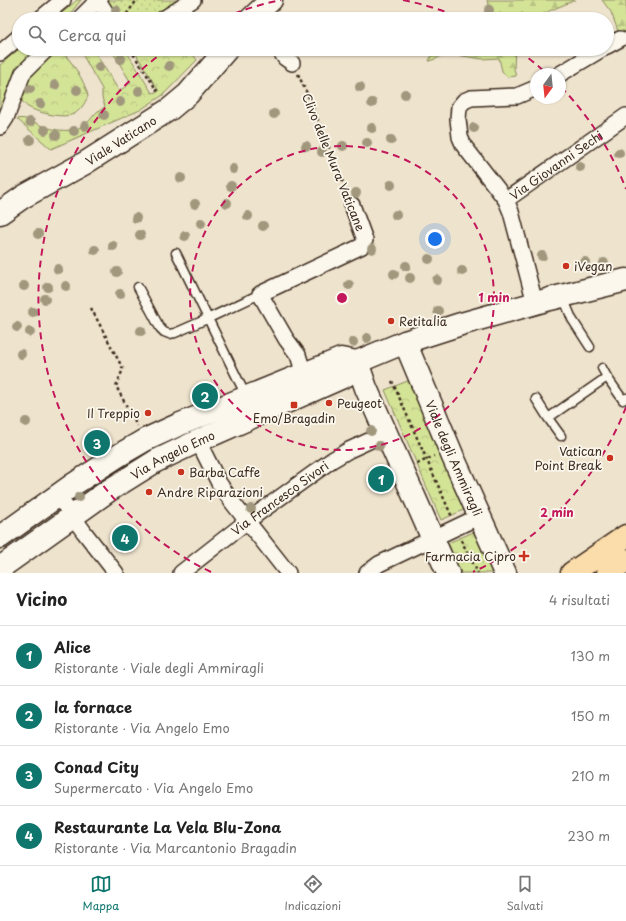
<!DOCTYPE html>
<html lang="it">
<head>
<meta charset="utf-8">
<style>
  body { margin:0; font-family:"Playpen Sans",sans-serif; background:#f6f6f6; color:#222 }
  .compass { position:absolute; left:530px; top:68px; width:36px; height:36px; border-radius:50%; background:#fff; box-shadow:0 1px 3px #0004; rotate:195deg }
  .you { position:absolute; left:435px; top:239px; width:14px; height:14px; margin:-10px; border:3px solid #fff; border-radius:50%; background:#1a73e8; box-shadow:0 0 0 6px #1a73e833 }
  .badge { display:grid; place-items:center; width:26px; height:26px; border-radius:50%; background:#0f766e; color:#fff; font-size:13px; font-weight:700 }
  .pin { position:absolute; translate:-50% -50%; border:2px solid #fff; box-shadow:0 1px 4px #0006 }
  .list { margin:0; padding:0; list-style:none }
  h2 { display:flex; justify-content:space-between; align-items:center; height:52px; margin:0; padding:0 16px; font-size:17px }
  h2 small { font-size:13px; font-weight:400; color:#767676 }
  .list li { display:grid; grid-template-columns:26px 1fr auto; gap:12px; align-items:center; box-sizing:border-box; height:60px; padding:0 16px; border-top:1px solid #e0e0e0 }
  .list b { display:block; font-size:15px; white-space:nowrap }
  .list p { margin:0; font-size:13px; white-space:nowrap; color:#767676 }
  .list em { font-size:13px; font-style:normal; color:#767676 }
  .icon { flex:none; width:22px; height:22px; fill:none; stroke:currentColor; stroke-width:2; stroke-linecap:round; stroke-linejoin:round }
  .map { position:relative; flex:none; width:626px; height:573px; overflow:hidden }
  .search { position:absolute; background:#fff; box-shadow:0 1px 3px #0004; left:12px; right:12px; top:12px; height:44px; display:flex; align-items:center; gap:10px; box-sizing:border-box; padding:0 14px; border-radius:22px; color:#767676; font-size:15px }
  .sheet { height:292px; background:#fff }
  nav { display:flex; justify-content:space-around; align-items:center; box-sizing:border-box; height:56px; border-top:1px solid #e0e0e0; background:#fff; font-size:11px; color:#767676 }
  nav a { display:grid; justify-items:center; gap:2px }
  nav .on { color:#0f766e }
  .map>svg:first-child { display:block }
</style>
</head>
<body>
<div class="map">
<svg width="626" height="573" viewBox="0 0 626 573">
  <defs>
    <pattern id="forest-firs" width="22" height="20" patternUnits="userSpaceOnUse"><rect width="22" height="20" fill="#d4e497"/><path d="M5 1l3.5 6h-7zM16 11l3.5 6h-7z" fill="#b7c482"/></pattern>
    <pattern id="park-crowns" width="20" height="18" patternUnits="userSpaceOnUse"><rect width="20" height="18" fill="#d4e497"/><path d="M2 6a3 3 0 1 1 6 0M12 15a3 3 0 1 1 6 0" fill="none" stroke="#b7c482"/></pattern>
    <pattern id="garden-dots" width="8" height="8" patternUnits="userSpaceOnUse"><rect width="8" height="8" fill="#d4e497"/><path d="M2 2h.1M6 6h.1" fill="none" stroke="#b7c482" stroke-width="1.8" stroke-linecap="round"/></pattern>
  </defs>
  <rect width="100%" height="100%" fill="#eee3cd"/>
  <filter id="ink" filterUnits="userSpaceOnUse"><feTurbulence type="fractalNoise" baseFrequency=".025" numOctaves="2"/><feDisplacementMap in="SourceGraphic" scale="8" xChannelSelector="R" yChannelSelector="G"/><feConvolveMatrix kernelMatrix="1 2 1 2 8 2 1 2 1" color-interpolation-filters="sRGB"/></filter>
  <g filter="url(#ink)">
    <path fill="#d4e497" stroke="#88875a" d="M77,0H81L66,19H55Z
      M19,49H40L20,67L0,111V65Z"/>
    <path fill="url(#forest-firs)" stroke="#88875a" d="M487,0H575L549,11L537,19H462L482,15L489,7Z
      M602,0H626V36L618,31L611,12Z
      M434,49H515L514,69L516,76L507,77L502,71L499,58L482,59L457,55L451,52L444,53L438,58L429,61Z"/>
    <path fill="url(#park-crowns)" stroke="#88875a" d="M57,49H60C71,60 85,81 88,96C85,103 81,110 74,114C64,119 38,113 28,107C25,105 23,102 21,100L30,77Z
      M82,49H93L98,52L96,54L119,91L131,83L111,49H125L152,93L157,92L158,90L133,49H189L197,60L163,95L140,110L51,149L17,119C25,117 32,121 40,125C55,131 73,134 87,123C91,120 94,114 98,111C101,110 102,109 105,106L102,98V89L82,54Z
      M410,380L466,509L441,520L385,390Z
      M476,531L495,573H461L448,543Z"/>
    <path fill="url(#garden-dots)" stroke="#88875a" d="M105,0H178L147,19H117Z"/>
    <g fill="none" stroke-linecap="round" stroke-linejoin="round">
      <g stroke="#3b2a1e" stroke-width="11">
        <path id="lane" d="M176,253L246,396
          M138,287L160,328L164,332L169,334L175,333L207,319L260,294
          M563,297L572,319L590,347
          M602,368L607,377
          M536,399L548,418L607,377L623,400L626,398
          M548,418L561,436"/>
      </g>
      <g stroke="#3b2a1e" stroke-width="18">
        <g id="street">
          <path d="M98,0L110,19"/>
          <path d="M40,19L63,0"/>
          <path d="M79,19L98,0"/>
          <path d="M163,19L193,0"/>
          <path d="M607,46L620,39"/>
          <path d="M279,49L285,58L292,63"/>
          <path d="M0,53L19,37"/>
          <path d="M560,74L602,49"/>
          <path d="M0,127L6,118L23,73L47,49"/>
          <path id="s1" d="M506,200L626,116"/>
          <path d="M535,303L511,212L506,200L464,146L460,137L458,119L459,107L464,101L471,98L517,96L536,88"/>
          <path d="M302,382L304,374L298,355L286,339L260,294L362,246L365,240L352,205"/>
          <path d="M198,441L219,483L232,502L288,573"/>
          <path d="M58,496L84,532L116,573"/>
          <path id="s2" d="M181,573L246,522L332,460L349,450L386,433"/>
          <path d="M367,573L379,564L480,516"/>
        </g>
      </g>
      <g stroke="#3b2a1e" stroke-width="25">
        <g id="secondary">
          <path d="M251,19L271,0"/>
          <path id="s3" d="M0,213L23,197L85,163L170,109L188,94L227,49"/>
          <path id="s4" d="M405,342L453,457L505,573"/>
          <path d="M357,362L366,388L448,573"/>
          <path d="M0,537L74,484L121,454L145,440L178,425L341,359L357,362"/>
          <path id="s5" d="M0,568L108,491L156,461L198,441L345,376L357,362L405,342L461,324L550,299L626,280"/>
        </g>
      </g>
      <g stroke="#3b2a1e" stroke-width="25">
        <path id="primary" d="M572,573L626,536
          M608,573L626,560"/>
      </g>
      <path stroke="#3b2a1e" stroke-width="2.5" stroke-dasharray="3 3" stroke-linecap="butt" d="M123,19L137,0
        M130,49L158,92
        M298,74L310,100L347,193
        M91,308L123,369L116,386L137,426
        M392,381L452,517
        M417,464L434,456
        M461,540L478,573"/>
      <use href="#lane" stroke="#fbf7ec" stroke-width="8"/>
      <use href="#street" stroke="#fbf7ec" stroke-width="15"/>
      <use href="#secondary" stroke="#fbf7ec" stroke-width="22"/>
      <use href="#primary" stroke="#fbddab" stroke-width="22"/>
    </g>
    <g fill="#a0977d">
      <circle cx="116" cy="10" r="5"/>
      <circle cx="489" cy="10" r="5"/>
      <circle cx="121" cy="59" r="5"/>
      <circle cx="169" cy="66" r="5"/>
      <circle cx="99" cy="67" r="5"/>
      <circle cx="55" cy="85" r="5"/>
      <circle cx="360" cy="87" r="5"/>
      <circle cx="30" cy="89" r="5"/>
      <circle cx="77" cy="90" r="5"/>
      <circle cx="139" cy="91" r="5"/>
      <circle cx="405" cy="94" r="5"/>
      <circle cx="120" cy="102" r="5"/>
      <circle cx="372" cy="103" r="5"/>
      <circle cx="40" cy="104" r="5"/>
      <circle cx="274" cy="114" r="5"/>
      <circle cx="104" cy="115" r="5"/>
      <circle cx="30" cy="122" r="5"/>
      <circle cx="85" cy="126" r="5"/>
      <circle cx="372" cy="128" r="5"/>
      <circle cx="474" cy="128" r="5"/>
      <circle cx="45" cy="130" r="5"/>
      <circle cx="74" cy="131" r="5"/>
      <circle cx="56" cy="135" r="5"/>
      <circle cx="30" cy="140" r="5"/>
      <circle cx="391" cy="140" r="5"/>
      <circle cx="367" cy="143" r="5"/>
      <circle cx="306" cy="146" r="5"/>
      <circle cx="343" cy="146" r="5"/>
      <circle cx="322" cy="152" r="5"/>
      <circle cx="619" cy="153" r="5"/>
      <circle cx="580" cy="167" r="5"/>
      <circle cx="233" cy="169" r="5"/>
      <circle cx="181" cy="178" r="5"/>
      <circle cx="391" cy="185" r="5"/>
      <circle cx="231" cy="186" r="5"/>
      <circle cx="356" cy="193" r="5"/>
      <circle cx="227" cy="203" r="5"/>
      <circle cx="195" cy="204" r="5"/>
      <circle cx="396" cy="215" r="5"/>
      <circle cx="248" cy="216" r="5"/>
      <circle cx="136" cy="218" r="5"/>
      <circle cx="201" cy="223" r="5"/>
      <circle cx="263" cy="226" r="5"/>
      <circle cx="38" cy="234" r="5"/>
      <circle cx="140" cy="235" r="5"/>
      <circle cx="185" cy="236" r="5"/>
      <circle cx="113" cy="246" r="5"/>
      <circle cx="372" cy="249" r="5"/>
      <circle cx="95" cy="250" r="5"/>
      <circle cx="542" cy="256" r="5"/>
      <circle cx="429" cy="259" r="5"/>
      <circle cx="585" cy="262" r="5"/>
      <circle cx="604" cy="263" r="5"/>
      <circle cx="406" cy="266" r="5"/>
      <circle cx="58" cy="269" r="5"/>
      <circle cx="462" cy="271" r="5"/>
      <circle cx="117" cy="272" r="5"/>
      <circle cx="394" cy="274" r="5"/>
      <circle cx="410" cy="278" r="5"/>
      <circle cx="437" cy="280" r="5"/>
      <circle cx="349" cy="285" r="5"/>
      <circle cx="24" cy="286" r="5"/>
      <circle cx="66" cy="286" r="5"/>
      <circle cx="48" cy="287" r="5"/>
      <circle cx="120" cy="294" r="5"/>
      <circle cx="45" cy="299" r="5"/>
      <circle cx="438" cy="311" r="5"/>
      <circle cx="33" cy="312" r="5"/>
      <circle cx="17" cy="327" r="5"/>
      <circle cx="141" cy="331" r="5"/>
      <circle cx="30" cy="332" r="5"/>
      <circle cx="367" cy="338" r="5"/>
      <circle cx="353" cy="342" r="5"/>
      <circle cx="21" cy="354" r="5"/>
      <circle cx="26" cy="422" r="5"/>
      <circle cx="371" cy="431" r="5"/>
      <circle cx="379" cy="446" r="5"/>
      <circle cx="79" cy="497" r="5"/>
      <circle cx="251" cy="509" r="5"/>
    </g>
  </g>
  <g fill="none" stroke="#c2185b" stroke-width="2" stroke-dasharray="7 5">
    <circle cx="342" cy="298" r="152"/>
    <path d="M626 407A304 304 0 0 1 473 572M211 572A304 304 0 0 1 165 51M223 18A304 304 0 0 1 281 0M403 0A304 304 0 0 1 461 18M519 51A304 304 0 0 1 547 74M561 87A304 304 0 0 1 626 189"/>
  </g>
  <g fill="#c8321e" stroke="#fbf7ec" stroke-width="1.5">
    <circle cx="566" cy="266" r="4"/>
    <circle cx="391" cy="321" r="4"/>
    <circle cx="329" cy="403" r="4"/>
    <rect x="290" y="401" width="8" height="8" rx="2"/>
    <circle cx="148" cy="413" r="4"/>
    <circle cx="610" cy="458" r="4"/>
    <circle cx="181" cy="472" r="4"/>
    <circle cx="149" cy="492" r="4"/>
    <path d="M522 550h4v4h4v4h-4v4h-4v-4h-4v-4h4z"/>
  </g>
  <g text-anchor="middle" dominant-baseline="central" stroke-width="3.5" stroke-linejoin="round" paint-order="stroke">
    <g font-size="12" fill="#3b2a1e" stroke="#fbf7ec">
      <text stroke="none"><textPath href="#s3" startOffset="141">Viale Vaticano</textPath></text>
      <text transform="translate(334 162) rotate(68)">Clivo delle Mura Vaticane</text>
      <text stroke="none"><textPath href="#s1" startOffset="61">Via Giovanni Sechi</textPath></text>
      <text stroke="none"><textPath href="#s5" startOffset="207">Via Angelo Emo</textPath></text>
      <text stroke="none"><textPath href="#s4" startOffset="126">Viale degli Ammiragli</textPath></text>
      <text stroke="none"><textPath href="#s2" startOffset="124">Via Francesco Sivori</textPath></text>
    </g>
    <g font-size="12" fill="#3b2a1e" stroke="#fbf7ec" text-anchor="start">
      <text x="574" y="266">iVegan</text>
      <text x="399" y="321">Retitalia</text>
      <text x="337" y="403">Peugeot</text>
      <text x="140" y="413" text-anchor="end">Il Treppio</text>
      <text x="294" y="418" text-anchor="middle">Emo/Bragadin</text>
      <text x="602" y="451" text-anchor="end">Vatican<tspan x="602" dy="14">Point Break</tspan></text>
      <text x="189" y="472">Barba Caffe</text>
      <text x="157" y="492">Andre Riparazioni</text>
      <text x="516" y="556" text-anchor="end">Farmacia Cipro</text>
    </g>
  </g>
  <circle cx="342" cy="298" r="6" fill="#c2185b" stroke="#fbf7ec" stroke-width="2"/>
  <g font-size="12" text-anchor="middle" font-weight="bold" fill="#c2185b" stroke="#fbf7ec" stroke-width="3.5" stroke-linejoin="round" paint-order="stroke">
    <text x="494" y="302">1 min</text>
    <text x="557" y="517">2 min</text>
  </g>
</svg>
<svg class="compass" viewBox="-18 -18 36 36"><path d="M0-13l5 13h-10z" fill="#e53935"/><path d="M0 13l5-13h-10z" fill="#767676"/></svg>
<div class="you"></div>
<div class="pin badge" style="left:381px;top:479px">1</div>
<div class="pin badge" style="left:205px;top:396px">2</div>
<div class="pin badge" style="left:97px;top:443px">3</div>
<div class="pin badge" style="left:125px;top:538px">4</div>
<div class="search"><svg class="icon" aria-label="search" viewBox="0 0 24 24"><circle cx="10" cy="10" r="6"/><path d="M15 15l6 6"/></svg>Cerca qui</div>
</div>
<section class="sheet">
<h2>Vicino<small>4 risultati</small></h2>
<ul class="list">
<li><span class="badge">1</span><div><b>Alice</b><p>Ristorante · Viale degli Ammiragli</p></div><em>130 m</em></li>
<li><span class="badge">2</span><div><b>la fornace</b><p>Ristorante · Via Angelo Emo</p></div><em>150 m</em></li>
<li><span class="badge">3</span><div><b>Conad City</b><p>Supermercato · Via Angelo Emo</p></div><em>210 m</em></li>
<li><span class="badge">4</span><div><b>Restaurante La Vela Blu-Zona</b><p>Ristorante · Via Marcantonio Bragadin</p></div><em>230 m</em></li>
</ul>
</section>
<nav>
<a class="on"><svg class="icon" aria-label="map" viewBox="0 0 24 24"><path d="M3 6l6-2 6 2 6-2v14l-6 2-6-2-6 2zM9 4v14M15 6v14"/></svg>Mappa</a>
<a><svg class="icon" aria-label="directions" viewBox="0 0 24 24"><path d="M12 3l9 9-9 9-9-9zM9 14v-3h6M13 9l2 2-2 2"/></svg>Indicazioni</a>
<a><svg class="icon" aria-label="saved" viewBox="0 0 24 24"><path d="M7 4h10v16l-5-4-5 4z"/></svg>Salvati</a>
</nav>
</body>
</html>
